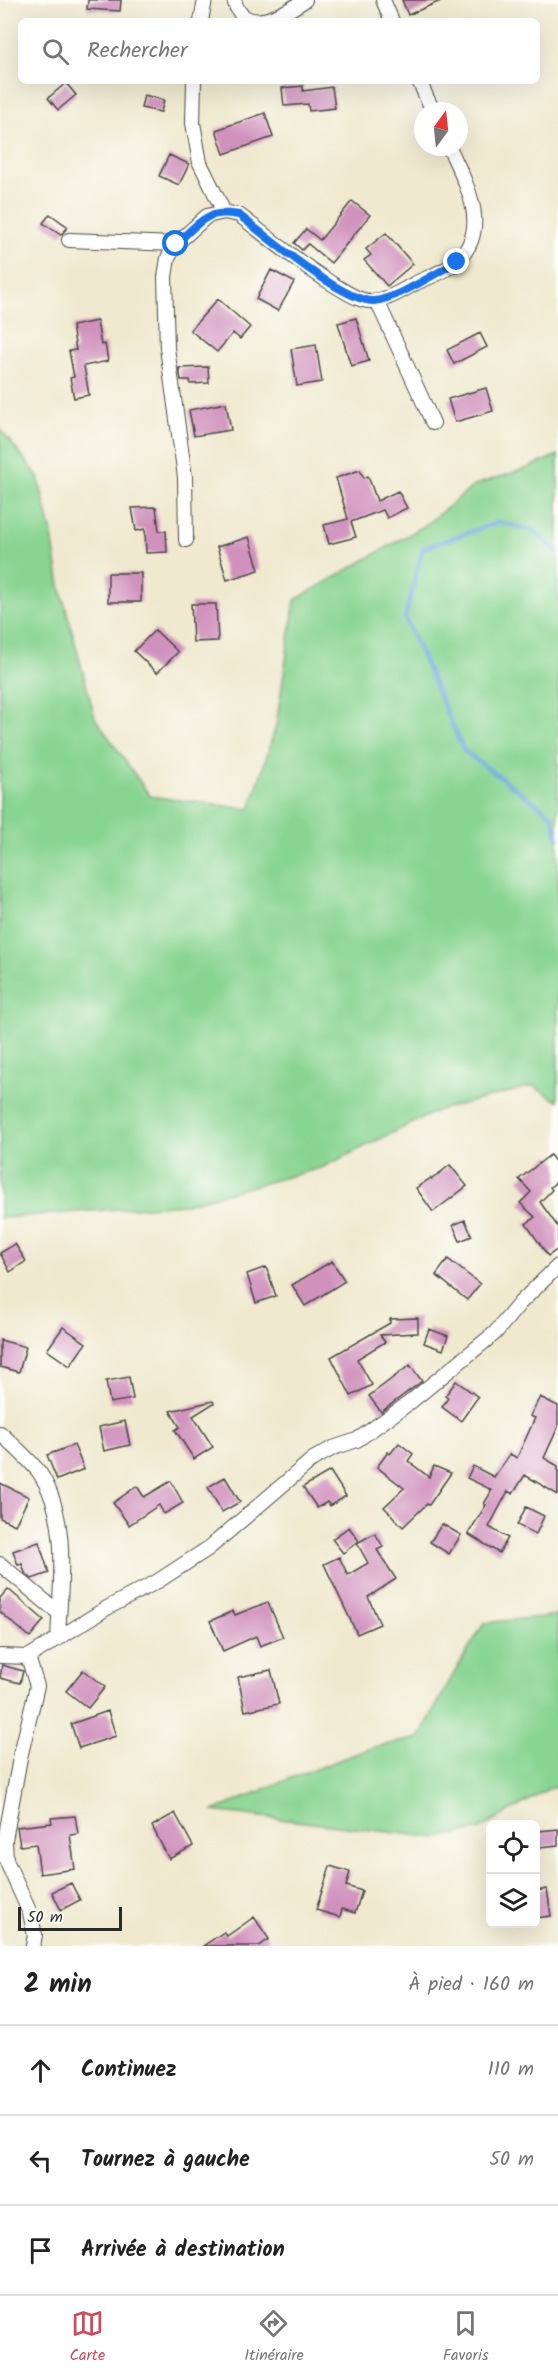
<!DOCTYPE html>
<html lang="fr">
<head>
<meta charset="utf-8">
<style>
  body { margin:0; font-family:Kalam,sans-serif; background:#f6f6f6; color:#222 }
  .controls { position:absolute; right:18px; bottom:18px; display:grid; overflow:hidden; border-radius:9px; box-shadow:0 6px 24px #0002 }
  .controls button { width:54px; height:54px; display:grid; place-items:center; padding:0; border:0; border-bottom:2px solid #e0e0e0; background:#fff; color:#222; font:30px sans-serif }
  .compass { position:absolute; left:414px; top:102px; width:54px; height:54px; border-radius:50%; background:#fff; box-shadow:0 6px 24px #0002; rotate:15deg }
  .scale { position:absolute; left:18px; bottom:15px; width:104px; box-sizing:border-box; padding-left:6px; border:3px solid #2b2b2b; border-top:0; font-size:16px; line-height:21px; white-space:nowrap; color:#2b2b2b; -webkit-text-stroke:4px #fdfcf7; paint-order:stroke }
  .stop { position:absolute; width:18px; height:18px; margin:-14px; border:4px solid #1a73e8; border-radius:50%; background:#fff }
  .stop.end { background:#1a73e8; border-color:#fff; box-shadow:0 2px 6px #0008 }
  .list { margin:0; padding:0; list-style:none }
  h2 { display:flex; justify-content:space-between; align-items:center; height:78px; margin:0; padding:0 24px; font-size:26px }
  h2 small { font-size:20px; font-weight:400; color:#767676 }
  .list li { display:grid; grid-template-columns:39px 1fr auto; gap:18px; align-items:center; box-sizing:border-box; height:90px; padding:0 24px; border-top:2px solid #e0e0e0 }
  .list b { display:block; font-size:22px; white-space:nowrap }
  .list em { font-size:20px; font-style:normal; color:#767676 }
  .icon { flex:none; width:33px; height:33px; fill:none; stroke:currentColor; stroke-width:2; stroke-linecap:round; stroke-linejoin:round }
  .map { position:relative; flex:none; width:558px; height:1946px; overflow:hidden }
  .search { position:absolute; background:#fff; box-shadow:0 6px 24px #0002; left:18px; right:18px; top:18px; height:66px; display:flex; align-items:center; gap:15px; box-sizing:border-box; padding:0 21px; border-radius:9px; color:#767676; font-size:22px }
  .sheet { height:348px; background:#fff }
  nav { display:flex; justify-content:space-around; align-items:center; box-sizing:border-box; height:84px; border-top:2px solid #e0e0e0; background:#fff; font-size:16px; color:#767676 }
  nav a { display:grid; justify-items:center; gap:3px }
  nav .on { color:#d1495b }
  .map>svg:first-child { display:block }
</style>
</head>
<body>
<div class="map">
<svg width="558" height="1946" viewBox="0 0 558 1946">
  <rect width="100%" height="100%" fill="#fdfcf7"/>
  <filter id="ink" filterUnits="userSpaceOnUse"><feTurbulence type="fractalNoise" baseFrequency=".0167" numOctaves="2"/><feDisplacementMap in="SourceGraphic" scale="12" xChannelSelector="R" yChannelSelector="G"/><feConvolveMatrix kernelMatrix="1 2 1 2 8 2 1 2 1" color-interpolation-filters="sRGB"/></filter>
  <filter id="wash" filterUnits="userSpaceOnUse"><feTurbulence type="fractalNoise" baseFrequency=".008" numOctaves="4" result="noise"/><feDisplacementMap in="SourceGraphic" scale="24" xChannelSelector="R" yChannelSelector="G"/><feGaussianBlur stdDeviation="1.35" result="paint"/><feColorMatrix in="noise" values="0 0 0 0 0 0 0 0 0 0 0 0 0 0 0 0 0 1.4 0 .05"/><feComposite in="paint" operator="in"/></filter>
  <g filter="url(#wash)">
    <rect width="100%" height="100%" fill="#f0e9cf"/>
    <path fill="#88d491" stroke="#5a805e" stroke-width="1.5" d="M0,429L38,476L51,530L60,586L95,718L150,796L250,809L276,726L295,600L424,526L475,485L525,469L558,455V1101L533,1086L439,1110L321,1168L185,1204L0,1218Z
      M558,1615V1786L550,1788L480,1829L438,1838L213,1811L291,1778L374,1747L419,1738L453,1675L484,1623Z"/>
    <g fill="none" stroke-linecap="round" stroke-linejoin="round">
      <path stroke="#6da8dd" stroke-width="4.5" d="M558,553L535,531L499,522L423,548L405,618L464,751L552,815L558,838"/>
    </g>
    <g id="blocks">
      <path fill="#d091bd" d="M88,0H121L120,11L87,9Z
        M402,0H443L408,15Z
        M66,83L76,95L58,110L48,98Z
        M303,86V91L332,87L335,108L309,111L308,104L284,106L282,88Z
        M144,95L164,100L161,112L141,108Z
        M265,113L273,137L224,154L216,130Z
        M169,155L189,164L179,185L159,176Z
        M352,201L370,215L331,263L308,244L302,250L294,243L306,229L320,240Z
        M50,214L68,227L61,235L43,223Z
        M386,233L413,264L387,286L364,260L371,255L366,249Z
        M271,270L294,282L278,311L256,299Z
        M218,299L250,327L240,339L233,333L217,352L190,330Z
        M356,318L369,361L351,366L338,323Z
        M97,321L101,345L105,344L108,361L84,366L89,395L74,398L70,378L74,377L69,351L76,350L72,326Z
        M480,333L487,347L454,364L447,350Z
        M316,345L322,382L297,386L291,349Z
        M208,367L209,383L190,384V380H181L179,368Z
        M486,388L493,411L455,422L448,399Z
        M226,403L231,430L194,436L189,410Z
        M360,470L364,478L368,476L377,501L398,491L407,508L387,518L383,510L351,522L356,537L329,544L324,525L348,519L336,478Z
        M156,507L159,531H166L167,552L146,553L145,529L136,531L132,508Z
        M249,537L259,570L227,580L217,547Z
        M108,573H141V602H108Z
        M191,604H216L218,641L193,642Z
        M155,630L178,652L157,673L134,651Z
        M550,1155L558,1165V1181L550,1187L552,1190L540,1202L558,1227V1249L548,1256L526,1224L535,1217L520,1203L531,1192L519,1179Z
        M450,1165L467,1186L433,1212L416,1188L431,1178L432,1179Z
        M465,1220L472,1236L460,1241L453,1225Z
        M15,1244L26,1261L10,1272L0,1253Z
        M448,1259L480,1284L467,1300L436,1275Z
        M332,1261L345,1281L305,1306L292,1285Z
        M266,1267L276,1296L256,1303L247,1274Z
        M418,1318V1333L380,1335L385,1342L357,1359L372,1385L351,1396L331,1357L390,1323V1319Z
        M63,1327L86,1343L70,1366L47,1350Z
        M429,1329L448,1336L443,1350L424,1343Z
        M0,1340L26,1347L19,1372L0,1367Z
        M410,1365L422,1381L381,1412L369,1396Z
        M129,1377L133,1399L110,1403L106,1381Z
        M456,1381L478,1397L461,1421L442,1407L448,1398L445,1396Z
        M540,1397L558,1406V1427L544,1458L558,1466V1495L525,1475L513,1494L508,1491L489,1527L508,1538L499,1553L468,1534L486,1505L484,1504L492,1490L467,1478L473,1466L494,1477L510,1454L517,1458L535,1418L530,1416Z
        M213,1401L214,1403L193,1416L213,1447L194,1459L175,1430L180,1427L170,1411Z
        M125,1421L130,1445L104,1451L99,1427Z
        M399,1443L413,1454L408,1461L429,1477L434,1466L451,1473L429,1505L427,1504L403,1527L384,1507L404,1488L377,1467L388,1452L390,1454Z
        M74,1445L84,1469L57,1480L47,1455Z
        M330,1471L346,1496L330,1506L327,1502L317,1508L303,1487Z
        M225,1477L240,1502L222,1512L208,1487Z
        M171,1481L183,1503L164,1514L159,1505L129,1525L113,1503L137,1486L144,1497Z
        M0,1483L29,1497L15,1525L0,1518Z
        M526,1507L544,1516L536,1534L517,1525Z
        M442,1524L461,1535L449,1554L430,1542Z
        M349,1527L359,1541L343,1553L332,1539Z
        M375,1533L383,1547L377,1550L396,1579L368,1597L380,1624L357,1634L324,1564L339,1557L348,1575L368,1563L357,1543Z
        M39,1542L49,1573L32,1579L25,1573L22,1564L18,1565L13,1551Z
        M8,1589L44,1620L30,1637L0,1612V1598Z
        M268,1602L283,1637L260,1646L256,1636L223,1651L210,1621L233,1611L235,1615Z
        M2,1665L23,1671L20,1683L0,1678Z
        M83,1670L105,1687L88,1708L66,1691Z
        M271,1670L279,1704L245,1711L238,1677Z
        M108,1711L116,1736L79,1748L71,1724Z
        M175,1813L193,1846L169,1859L152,1826Z
        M75,1816L78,1834L70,1835L75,1869L40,1874L36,1844L20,1846L17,1827L52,1823L51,1818Z
        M558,1829V1845L540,1847L539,1831Z
        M330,1866L350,1872L346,1886L362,1891L355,1913L342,1909L340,1917L316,1910Z
        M71,1883L80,1900L61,1910L52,1892Z
        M547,1889L551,1916L536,1918V1891Z
        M254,1917L269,1939L259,1946H203L224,1932L227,1936Z"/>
    </g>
  </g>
  <g filter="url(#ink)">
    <use href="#blocks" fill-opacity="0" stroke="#494844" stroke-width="1.5"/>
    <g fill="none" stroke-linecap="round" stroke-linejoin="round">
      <g stroke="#494844" stroke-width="16">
        <path id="minor" d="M234,0C244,38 284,14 305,0
          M383,0L392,21
          M201,21L205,0
          M194,81L193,123L200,163L224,212
          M419,81L433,111
          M69,240L176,244
          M377,301L433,423
          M186,540L185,477L167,348L165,277L168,258L176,244L207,216L224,212L239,215C269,238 299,263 331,283C341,289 352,297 363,300C380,305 400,292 414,284C428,277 448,271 458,260C492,227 465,182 449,147
          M0,1433C13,1445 28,1458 39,1472C71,1519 60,1586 58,1639
          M0,1564L59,1613
          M0,1656L28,1657L107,1608L158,1581L209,1548L313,1459L333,1448L357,1440L409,1403L495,1333L520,1303L558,1266
          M28,1657L37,1686L20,1758L5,1840L6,1860L30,1913L35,1935L33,1946"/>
      </g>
      <use href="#minor" stroke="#fff" stroke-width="14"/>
    </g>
  </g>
  <g fill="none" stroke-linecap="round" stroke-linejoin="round" filter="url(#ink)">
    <path stroke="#1a73e8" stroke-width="8" d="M176,244C198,224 206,208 239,215C265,235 344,303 374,301C395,300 437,272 457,262"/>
  </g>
</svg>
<div class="controls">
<button><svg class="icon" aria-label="locate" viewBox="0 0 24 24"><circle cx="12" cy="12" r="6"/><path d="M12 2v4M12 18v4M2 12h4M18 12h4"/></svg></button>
<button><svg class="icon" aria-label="layers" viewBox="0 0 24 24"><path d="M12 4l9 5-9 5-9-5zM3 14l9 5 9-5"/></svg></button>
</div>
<svg class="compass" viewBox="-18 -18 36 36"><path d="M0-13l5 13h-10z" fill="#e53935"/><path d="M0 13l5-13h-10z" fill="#767676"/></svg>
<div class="scale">50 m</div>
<div class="stop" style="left:176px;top:244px"></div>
<div class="stop end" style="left:457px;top:262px"></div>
<div class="search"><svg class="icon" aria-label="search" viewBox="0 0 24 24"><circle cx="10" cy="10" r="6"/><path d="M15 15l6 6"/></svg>Rechercher</div>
</div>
<section class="sheet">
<h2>2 min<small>À pied · 160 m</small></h2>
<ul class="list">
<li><svg class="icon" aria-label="ahead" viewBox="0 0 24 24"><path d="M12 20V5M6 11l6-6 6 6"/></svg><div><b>Continuez</b></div><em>110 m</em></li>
<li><svg class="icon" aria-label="left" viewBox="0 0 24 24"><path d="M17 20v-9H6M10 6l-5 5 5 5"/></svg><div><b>Tournez à gauche</b></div><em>50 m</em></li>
<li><svg class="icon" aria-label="arrive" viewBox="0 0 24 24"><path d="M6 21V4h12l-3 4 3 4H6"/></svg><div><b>Arrivée à destination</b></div></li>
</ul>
</section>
<nav>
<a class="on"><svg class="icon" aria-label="map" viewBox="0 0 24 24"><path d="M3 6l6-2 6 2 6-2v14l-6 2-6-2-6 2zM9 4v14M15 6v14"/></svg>Carte</a>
<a><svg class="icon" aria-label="directions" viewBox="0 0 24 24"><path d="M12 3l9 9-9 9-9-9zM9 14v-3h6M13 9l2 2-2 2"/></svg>Itinéraire</a>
<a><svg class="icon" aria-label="saved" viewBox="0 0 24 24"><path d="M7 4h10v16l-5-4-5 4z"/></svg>Favoris</a>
</nav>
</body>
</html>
